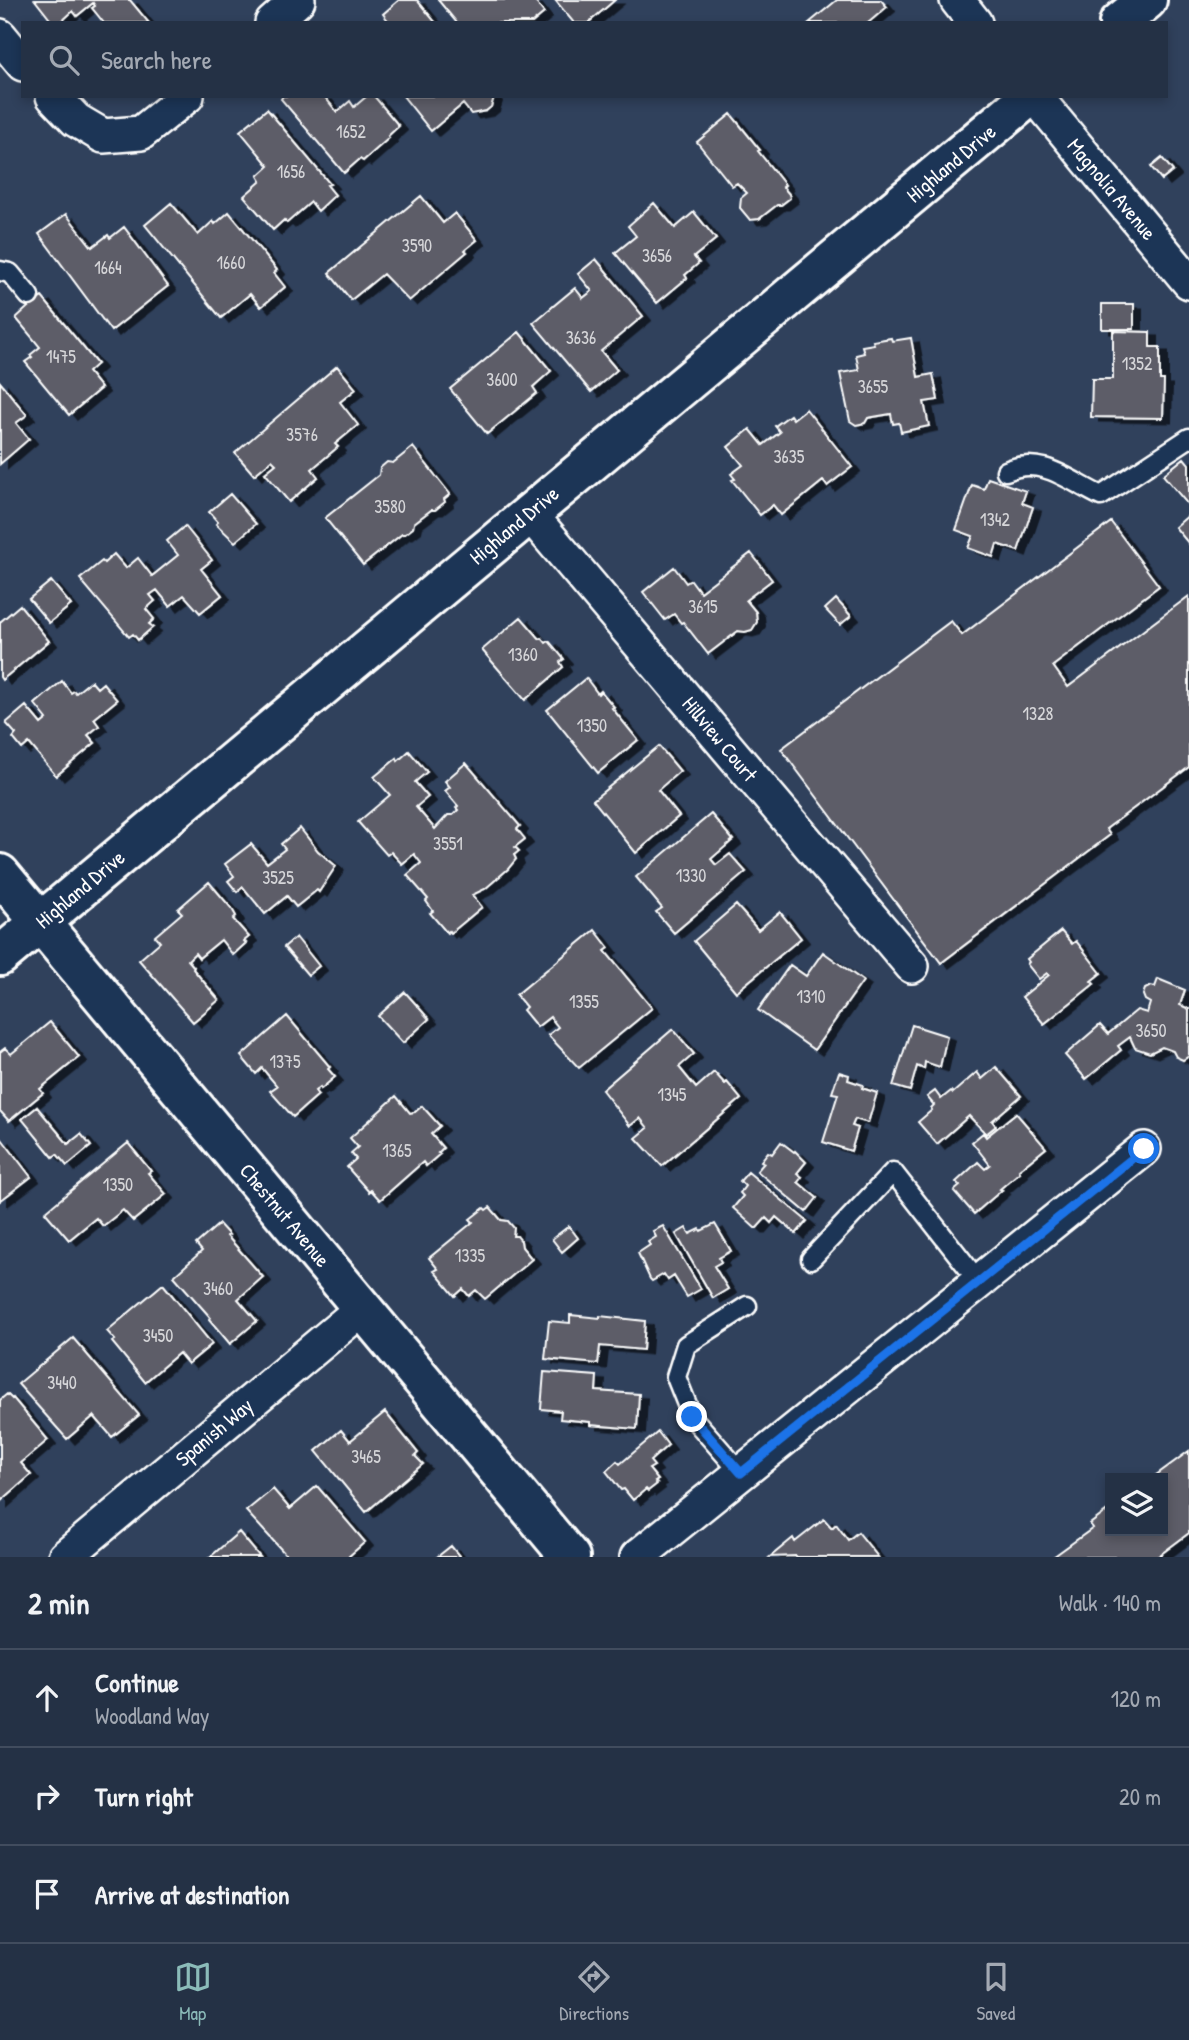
<!DOCTYPE html>
<html lang="en">
<head>
<meta charset="utf-8">
<style>
  body { margin:0; font-family:"Patrick Hand",sans-serif; background:#2c394c; color:#f1f3f6 }
  .controls { position:absolute; right:21px; bottom:21px; display:grid; overflow:hidden; border-radius:0px; box-shadow:0 4px 10px #0003 }
  .controls button { width:63px; height:63px; display:grid; place-items:center; padding:0; border:0; border-bottom:2px solid #414c5e; background:#243145; color:#f1f3f6; font:35px sans-serif }
  .stop { position:absolute; width:21px; height:21px; margin:-16px; border:5px solid #1a73e8; border-radius:50%; background:#fff }
  .stop.end { background:#1a73e8; border-color:#fff; box-shadow:0 2px 7px #0008 }
  .list { margin:0; padding:0; list-style:none }
  h2 { display:flex; justify-content:space-between; align-items:center; height:91px; margin:0; padding:0 28px; font-size:30px }
  h2 small { font-size:23px; font-weight:400; color:#a3a9b3 }
  .list li { display:grid; grid-template-columns:46px 1fr auto; gap:21px; align-items:center; box-sizing:border-box; height:98px; padding:0 28px; border-top:2px solid #414c5e }
  .list b { display:block; font-size:26px; white-space:nowrap }
  .list p { margin:0; font-size:23px; white-space:nowrap; color:#a3a9b3 }
  .list em { font-size:23px; font-style:normal; color:#a3a9b3 }
  .icon { flex:none; width:38px; height:38px; fill:none; stroke:currentColor; stroke-width:2; stroke-linecap:round; stroke-linejoin:round }
  .map { position:relative; flex:none; width:1189px; height:1557px; overflow:hidden }
  .search { position:absolute; background:#243145; box-shadow:0 4px 10px #0003; left:21px; right:21px; top:21px; height:77px; display:flex; align-items:center; gap:18px; box-sizing:border-box; padding:0 24px; border-radius:0px; color:#a3a9b3; font-size:26px }
  .sheet { height:385px; background:#243145 }
  nav { display:flex; justify-content:space-around; align-items:center; box-sizing:border-box; height:98px; border-top:2px solid #414c5e; background:#243145; font-size:19px; color:#a3a9b3 }
  nav a { display:grid; justify-items:center; gap:4px }
  nav .on { color:#8bbbb9 }
  .map>svg:first-child { display:block }
</style>
</head>
<body>
<div class="map">
<svg width="1189" height="1557" viewBox="0 0 1189 1557">
  <defs>
    <filter id="shadow"><feDropShadow dx="8" dy="4.5" stdDeviation="0" flood-color="#0009"/></filter>
  </defs>
  <rect width="100%" height="100%" fill="#30415c"/>
  <filter id="ink" filterUnits="userSpaceOnUse"><feTurbulence type="fractalNoise" baseFrequency=".0143" numOctaves="2"/><feDisplacementMap in="SourceGraphic" scale="14" xChannelSelector="R" yChannelSelector="G"/><feConvolveMatrix kernelMatrix="1 2 1 2 8 2 1 2 1" color-interpolation-filters="sRGB"/></filter>
  <g filter="url(#ink)">
    <path fill="#5d5d68" stroke="#fff" stroke-width="2" filter="url(#shadow)" d="M35,0H130L149,23H104L92,8L95,6L93,3L77,16L73,11L60,23H53Z
      M399,0H417L436,23H390L383,14Z
      M438,0H534L544,13L532,23H457Z
      M555,0H615L588,23H574Z
      M837,0H881L887,7L868,23H809Z
      M283,96H324L337,112L350,101L354,107L367,96H374L399,126L388,136L389,138L363,161L360,159L344,173L281,99Z
      M403,96H493L494,97L491,107L486,111L471,114L463,104L431,131Z
      M267,109L330,184L327,185L335,195L318,211L311,202L287,223L284,220L273,230L244,196L261,181L258,176L269,166L240,131Z
      M731,114L760,150L758,151L785,185L783,187L789,194L790,198L781,205H777L759,219L750,220L740,208L741,198L747,193L737,183L732,186L697,142Z
      M1162,158L1173,171L1162,180L1151,167Z
      M421,196L443,223L455,213L477,240L465,250L467,252L409,301L383,274L351,300L329,273Z
      M171,203L198,235L213,221L215,224L229,212L277,270L274,273L285,287L261,307L250,294L221,318L145,225Z
      M654,203L675,228L694,212L716,239L694,257L699,263L685,275L687,278L657,303L615,253L636,236L628,226Z
      M66,214L92,247L108,235L110,238L124,227L168,286L111,331L39,234Z
      M596,259L643,316L601,351L617,370L591,392L533,323L575,288L583,298L592,291L578,274Z
      M42,297L97,364L88,372L101,388L69,415L25,362L32,357L30,355L40,347L16,318L38,298V300Z
      M1102,304H1134V329H1102Z
      M1113,331L1150,332V347H1160V380H1164L1163,418L1091,417L1092,379H1113Z
      M519,332L551,371L533,387L537,393L487,434L450,389Z
      M891,338L892,341L911,338L918,377L933,374L938,400L924,402L929,426L901,432L899,423L893,424L891,414L868,418L865,423L856,425L850,421L840,373L859,370L856,355L864,353L862,346L874,344L873,341Z
      M337,366L356,389L340,402L358,425L335,444L338,447L312,469L318,477L289,502L265,473L276,464L272,460L254,475L235,453Z
      M0,382L27,415L16,423L29,439L0,464Z
      M806,409L852,467L827,486L823,481L781,515L773,505L760,515L732,480L735,479L731,474L743,465L728,447L750,429L763,445L780,432L775,426L790,415L793,419Z
      M413,447L450,494L444,499L445,502L435,510H431L414,523L413,528L405,534H402L363,565L325,518L379,475L380,468L387,462L393,463Z
      M1184,458L1189,464V506L1163,475Z
      M988,478L1026,491L1022,503L1033,507L1018,551L997,544L993,557L968,548L973,536L956,530L972,485L984,489Z
      M230,494L256,524L235,542L216,524L218,522L209,512Z
      M1189,515V544L1175,527Z
      M1111,522L1159,586L1053,666L1068,687L1189,596V767L1106,829L1110,835L941,963L781,749L951,621L962,635Z
      M185,526L212,560L201,569L222,595L200,613L184,595L170,606L157,590L150,595L155,601L146,609L154,619L149,624L153,627L138,640L133,634L129,637L80,579L102,561L104,563L114,554L126,568L138,558L152,576L178,555L167,541Z
      M751,553L772,580L746,600L756,612L757,622L752,630L745,632L738,631L708,654L683,622L681,623L674,614L665,620L643,592L674,567L686,583L691,580L700,592Z
      M51,581L71,605L49,623L29,599Z
      M836,599L851,616L840,625L825,609Z
      M20,605L49,641L2,680L0,677V622Z
      M521,617L540,639L542,638L546,643L549,641L564,659L560,662L563,667L525,700L482,650Z
      M586,678L598,694L601,691L614,707L612,708L638,740L598,773L547,710Z
      M62,681L71,693L74,691L76,693L91,681L97,688L103,683L117,700L94,719L99,726L88,735L95,743L56,776L29,743L22,749L13,738L16,734L6,723L26,706L41,724L47,719L35,704Z
      M659,746L680,771L658,790L679,816L636,853L593,800Z
      M409,751L427,772L415,782L428,797L416,807L435,829L448,815H453L458,810L456,808L458,806L445,791L450,787L445,781L466,763L520,826L517,829L525,839L515,847L519,851L514,855L516,859L508,869L485,889L472,895L482,907L451,933L449,931L447,933L430,913L433,911L426,901L428,899L407,875L421,863L414,854L402,864L391,852L387,855L358,822L390,795L374,777L397,758L398,761Z
      M711,814L733,840L711,859L716,865L730,854L746,872L674,933L656,912L662,908L636,877Z
      M300,828L318,851L336,866L319,892L317,890L296,907L287,896L265,914L243,887L237,892L228,881L234,876L225,864L251,844L267,863L285,849L281,844Z
      M209,882L232,909L236,916L233,919L249,937L244,941L246,943L233,955L221,940L199,958L195,953L188,960L194,967L193,969L219,1000L193,1022L139,960L160,942L155,936L182,913L178,909Z
      M736,905L758,930L780,912L801,938L736,992L694,941Z
      M595,930L609,948L605,951L652,1008L579,1068L548,1035L558,1027L550,1017L537,1027L523,1010L526,1007L516,995Z
      M1061,931L1072,944L1076,941L1101,973L1091,981L1094,984L1044,1024L1022,997L1049,975L1047,973L1039,979L1027,964L1029,962L1027,959Z
      M296,937L319,966L308,975L284,947Z
      M823,952L863,981L814,1050L758,1010L790,965L806,976Z
      M1158,979L1185,990L1180,1005L1189,1009V1056L1183,1060L1176,1057L1173,1051L1162,1047L1150,1053L1135,1048L1130,1037L1118,1046L1121,1050L1086,1079L1065,1055L1100,1025L1108,1034L1137,1010L1147,1013L1150,1003L1145,1000L1143,995L1145,989L1151,986L1155,987Z
      M405,992L429,1019L403,1043L378,1016Z
      M287,1016L330,1067L328,1069L335,1077L321,1089L320,1087L315,1091L318,1095L293,1117L270,1091L277,1086L262,1068L256,1074L241,1056Z
      M50,1022L79,1057L40,1089L43,1093L9,1121L0,1111V1052L5,1048L11,1054Z
      M912,1025L947,1036L940,1067L925,1062L924,1069L917,1066L910,1091L893,1086Z
      M673,1029L694,1054L679,1067L696,1088L714,1072L725,1084L727,1082L741,1099L662,1166L636,1138L648,1128L640,1118L630,1126L602,1090Z
      M996,1067L1021,1096L992,1121L996,1126L986,1134L969,1116L937,1144L918,1122L932,1110L931,1108L934,1105L927,1097L935,1091L941,1099L951,1091L953,1093L977,1072L982,1079Z
      M839,1072L849,1075L848,1080L863,1085L862,1088L877,1093L868,1123L855,1119L852,1126L858,1128L851,1151L823,1142L838,1094L832,1093Z
      M396,1096L410,1113L415,1112L422,1106L440,1126L431,1134L443,1148L438,1153L440,1154L426,1166L423,1162L380,1200L371,1190L369,1192L347,1167L356,1159L351,1153L358,1147L350,1138Z
      M37,1107L68,1144L81,1134L91,1146L67,1166L57,1154L53,1157L22,1119Z
      M1016,1113L1046,1148L1019,1170L1020,1172L1000,1189L1002,1190L974,1214L954,1191L960,1186L956,1182L978,1162L985,1169L990,1165L972,1142L983,1133L986,1137Z
      M2,1139L31,1177L0,1201V1141Z
      M781,1142L794,1152L795,1151L806,1162L797,1173L802,1177L798,1182L817,1198L806,1212L757,1171L764,1163L761,1161L768,1152L772,1154Z
      M128,1143L151,1171L148,1173L166,1194L133,1221L123,1210L103,1226L96,1218L69,1240L45,1212Z
      M748,1172L807,1221L796,1234L776,1217L771,1223L766,1218L757,1228H755L733,1208L743,1196L740,1193L745,1186L740,1181Z
      M490,1207L501,1220L508,1221L514,1228L513,1236H517L521,1241L522,1247L532,1259L485,1299L476,1290L469,1296L463,1289L455,1296L434,1271L438,1269L429,1258L473,1222L470,1219L484,1208L486,1210Z
      M219,1224L229,1235L227,1236L263,1277L238,1299L257,1321L230,1344L209,1319L210,1317L174,1276L202,1251L196,1244Z
      M715,1224L731,1251L719,1258L721,1262L714,1266L728,1289L713,1298L676,1234L686,1228L690,1234L700,1229L701,1231Z
      M569,1226L578,1238L562,1252L552,1239Z
      M663,1226L701,1289L687,1297L674,1276L668,1280L664,1274L652,1281L650,1279L638,1253L650,1245L648,1242L656,1237L653,1231Z
      M163,1284L212,1344L188,1364L179,1353L145,1382L112,1342L115,1340L107,1331Z
      M570,1315L600,1318V1316L645,1321L643,1350L600,1346L598,1364L545,1359L549,1321L570,1323Z
      M73,1338L139,1415L112,1437L94,1416L67,1439L18,1384Z
      M544,1372L597,1376L596,1391L639,1394L637,1429L590,1425V1422L560,1419L561,1411L541,1409Z
      M7,1394L12,1399L13,1398L48,1440L21,1463L31,1475L0,1502V1400Z
      M385,1412L418,1453L415,1456L423,1464L366,1512L316,1451L341,1430L350,1441Z
      M658,1432L668,1445L650,1461L654,1466L649,1469L658,1480L655,1482L657,1484L648,1491L646,1489L633,1500L624,1489L621,1490L606,1471L617,1461L620,1464Z
      M1189,1451V1533L1157,1557H1053L1093,1528L1090,1524L1110,1509V1531H1163V1478H1152Z
      M317,1486L365,1542L348,1557H288L246,1511L273,1489L290,1509Z
      M824,1519L832,1528L836,1524L848,1540L858,1532L878,1557H797L796,1556L770,1557L793,1538L795,1542Z
      M239,1532L260,1557H210Z
      M451,1546L460,1557H437Z"/>
    <g fill="none" stroke-linecap="round" stroke-linejoin="round">
      <g stroke="#fff" stroke-width="23">
        <path id="lane" d="M0,271L10,273L29,296
          M1006,471C1042,455 1069,481 1101,496L1189,438
          M811,1259L893,1172L979,1282
          M741,1473L692,1417L676,1377L686,1345L747,1306"/>
      </g>
      <g stroke="#fff" stroke-width="38">
        <path id="street" d="M957,0L975,23
          M272,23L298,0
          M0,36L23,64
          M53,96L76,120L103,136L141,133L187,96
          M1035,96L1189,282
          M529,513L912,966
          M65,1557L363,1308
          M637,1557L1144,1149"/>
      </g>
      <g stroke="#fff" stroke-width="44">
        <path id="secondary" d="M1119,23L1147,0
          M0,874L570,1557
          M0,956L1030,96"/>
      </g>
      <use href="#lane" stroke="#1d3557" stroke-width="18"/>
      <use href="#street" stroke="#1d3557" stroke-width="33"/>
      <use href="#secondary" stroke="#1d3557" stroke-width="38"/>
    </g>
  </g>
  <g fill="none" stroke-linecap="round" stroke-linejoin="round" filter="url(#ink)">
    <path stroke="#1a73e8" stroke-width="9" d="M692,1417L741,1473L1144,1149"/>
  </g>
  <g text-anchor="middle" dominant-baseline="central" stroke-width="5" stroke-linejoin="round" paint-order="stroke">
    <g font-size="18" fill="#d6d6d9">
      <text x="351" y="131">1652</text>
      <text x="291" y="171">1656</text>
      <text x="417" y="245">3590</text>
      <text x="657" y="255">3656</text>
      <text x="231" y="262">1660</text>
      <text x="108" y="267">1664</text>
      <text x="581" y="337">3636</text>
      <text x="61" y="356">1475</text>
      <text x="1137" y="363">1352</text>
      <text x="502" y="379">3600</text>
      <text x="873" y="386">3655</text>
      <text x="302" y="434">3576</text>
      <text x="789" y="456">3635</text>
      <text x="390" y="506">3580</text>
      <text x="995" y="519">1342</text>
      <text x="703" y="606">3615</text>
      <text x="523" y="654">1360</text>
      <text x="1038" y="713">1328</text>
      <text x="592" y="725">1350</text>
      <text x="448" y="843">3551</text>
      <text x="691" y="875">1330</text>
      <text x="278" y="877">3525</text>
      <text x="811" y="996">1310</text>
      <text x="584" y="1001">1355</text>
      <text x="1151" y="1030">3650</text>
      <text x="285" y="1061">1375</text>
      <text x="672" y="1094">1345</text>
      <text x="397" y="1150">1365</text>
      <text x="118" y="1184">1350</text>
      <text x="470" y="1255">1335</text>
      <text x="218" y="1288">3460</text>
      <text x="158" y="1335">3450</text>
      <text x="62" y="1382">3440</text>
      <text x="366" y="1456">3465</text>
    </g>
    <g font-size="21" fill="#fff" stroke="#1d3557">
      <text transform="translate(951 163) rotate(-40)">Highland Drive</text>
      <text transform="translate(1112 189) rotate(50)">Magnolia Avenue</text>
      <text transform="translate(514 525) rotate(-40)">Highland Drive</text>
      <text transform="translate(720 739) rotate(50)">Hillview Court</text>
      <text transform="translate(80 889) rotate(-40)">Highland Drive</text>
      <text transform="translate(285 1215) rotate(50)">Chestnut Avenue</text>
      <text transform="translate(214 1432) rotate(-40)">Spanish Way</text>
    </g>
  </g>
</svg>
<div class="controls">
<button><svg class="icon" aria-label="layers" viewBox="0 0 24 24"><path d="M12 4l9 5-9 5-9-5zM3 14l9 5 9-5"/></svg></button>
</div>
<div class="stop" style="left:1144px;top:1149px"></div>
<div class="stop end" style="left:692px;top:1417px"></div>
<div class="search"><svg class="icon" aria-label="search" viewBox="0 0 24 24"><circle cx="10" cy="10" r="6"/><path d="M15 15l6 6"/></svg>Search here</div>
</div>
<section class="sheet">
<h2>2 min<small>Walk · 140 m</small></h2>
<ul class="list">
<li><svg class="icon" aria-label="ahead" viewBox="0 0 24 24"><path d="M12 20V5M6 11l6-6 6 6"/></svg><div><b>Continue</b><p>Woodland Way</p></div><em>120 m</em></li>
<li><svg class="icon" aria-label="right" viewBox="0 0 24 24"><path d="M7 20v-9h11M14 6l5 5-5 5"/></svg><div><b>Turn right</b></div><em>20 m</em></li>
<li><svg class="icon" aria-label="arrive" viewBox="0 0 24 24"><path d="M6 21V4h12l-3 4 3 4H6"/></svg><div><b>Arrive at destination</b></div></li>
</ul>
</section>
<nav>
<a class="on"><svg class="icon" aria-label="map" viewBox="0 0 24 24"><path d="M3 6l6-2 6 2 6-2v14l-6 2-6-2-6 2zM9 4v14M15 6v14"/></svg>Map</a>
<a><svg class="icon" aria-label="directions" viewBox="0 0 24 24"><path d="M12 3l9 9-9 9-9-9zM9 14v-3h6M13 9l2 2-2 2"/></svg>Directions</a>
<a><svg class="icon" aria-label="saved" viewBox="0 0 24 24"><path d="M7 4h10v16l-5-4-5 4z"/></svg>Saved</a>
</nav>
</body>
</html>
